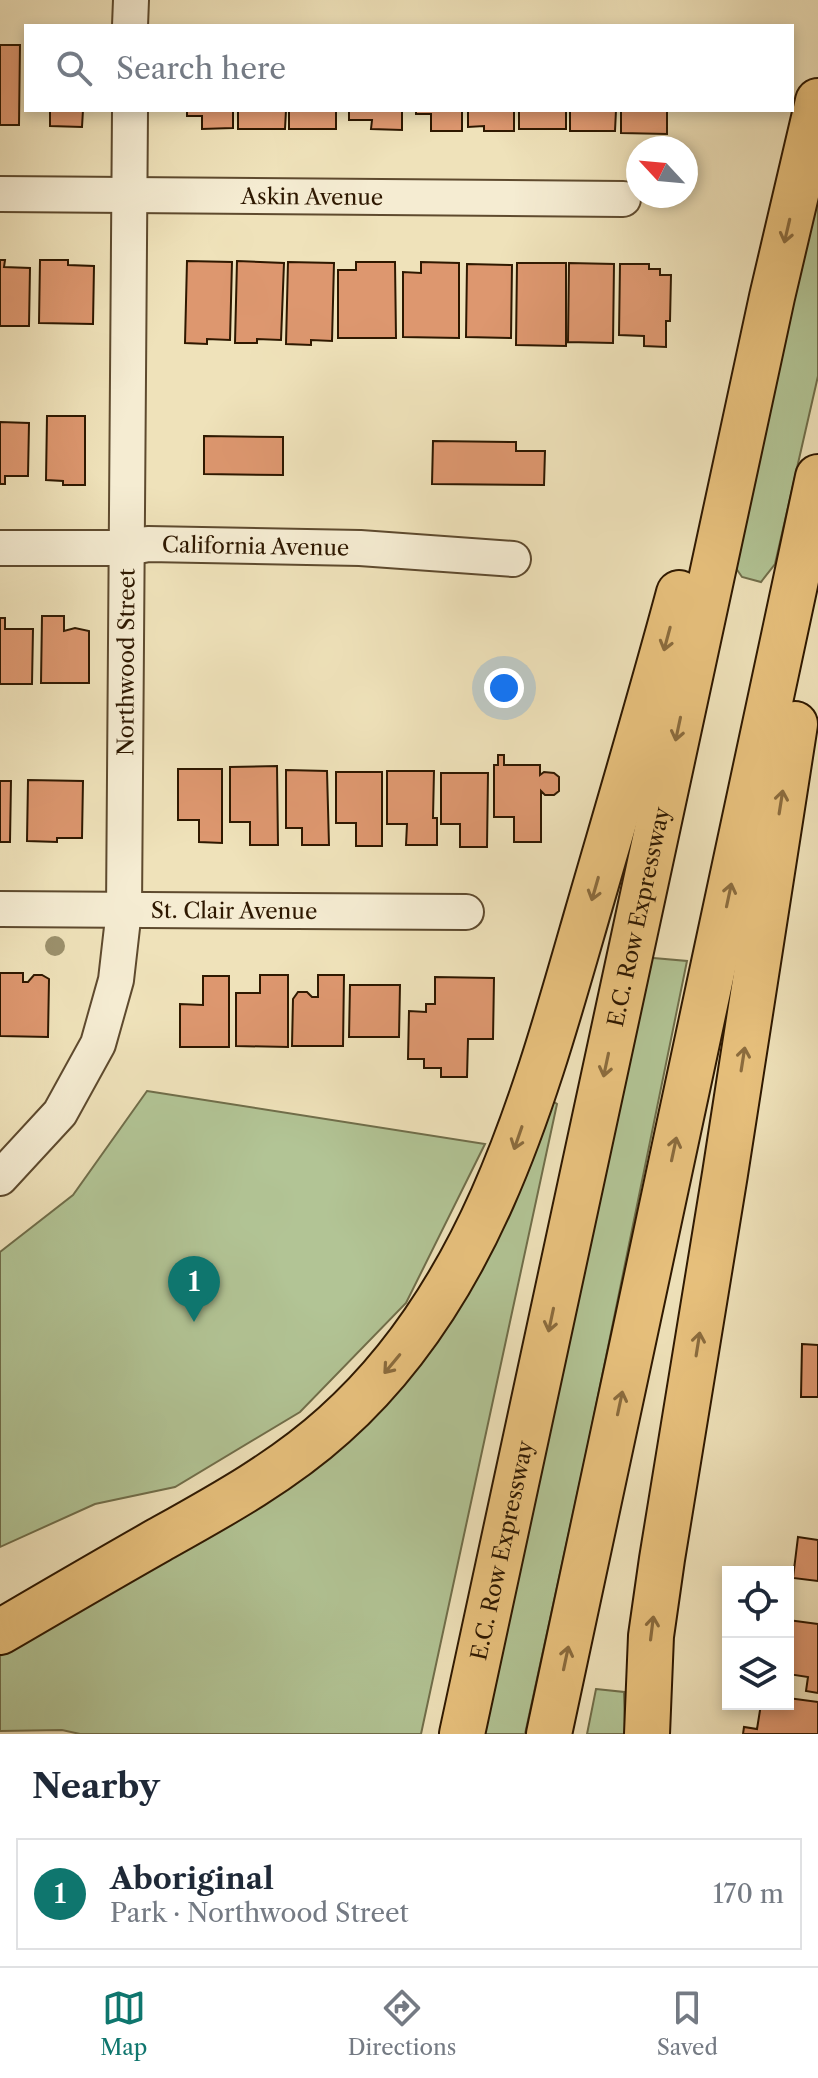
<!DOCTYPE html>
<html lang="en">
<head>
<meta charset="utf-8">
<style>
  body { margin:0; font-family:"Libre Caslon Text",serif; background:#f2f2f3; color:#1f2937 }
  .controls { position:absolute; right:24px; bottom:24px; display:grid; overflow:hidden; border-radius:0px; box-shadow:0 4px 12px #0003 }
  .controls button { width:72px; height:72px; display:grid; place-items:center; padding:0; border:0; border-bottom:2px solid #e0e1e3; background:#fff; color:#1f2937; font:40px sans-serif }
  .compass { position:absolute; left:626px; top:136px; width:72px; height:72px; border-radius:50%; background:#fff; box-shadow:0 4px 12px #0003; rotate:296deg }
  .you { position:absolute; left:504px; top:688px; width:28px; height:28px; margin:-20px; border:6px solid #fff; border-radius:50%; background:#1a73e8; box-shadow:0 0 0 12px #1a73e833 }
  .badge { display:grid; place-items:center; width:52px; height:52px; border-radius:50%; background:#0f766e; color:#fff; font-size:26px; font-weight:700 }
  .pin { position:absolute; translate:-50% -66px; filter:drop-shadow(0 2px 4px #0008) }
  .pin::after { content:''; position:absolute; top:42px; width:28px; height:24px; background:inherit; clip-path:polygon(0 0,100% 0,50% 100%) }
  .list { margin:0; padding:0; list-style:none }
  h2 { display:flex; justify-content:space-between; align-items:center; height:104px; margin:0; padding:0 32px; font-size:34px }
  h2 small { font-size:26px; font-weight:400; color:#747a83 }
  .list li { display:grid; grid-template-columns:52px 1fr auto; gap:24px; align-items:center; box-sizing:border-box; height:112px; margin:0 16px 16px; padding:0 16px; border:2px solid #e0e1e3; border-radius:0px }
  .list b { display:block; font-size:30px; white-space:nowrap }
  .list p { margin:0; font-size:26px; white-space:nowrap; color:#747a83 }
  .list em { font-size:26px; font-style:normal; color:#747a83 }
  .icon { flex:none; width:44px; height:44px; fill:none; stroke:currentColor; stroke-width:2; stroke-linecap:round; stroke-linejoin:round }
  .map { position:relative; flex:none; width:818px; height:1734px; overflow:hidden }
  .search { position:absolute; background:#fff; box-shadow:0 4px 12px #0003; left:24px; right:24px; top:24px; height:88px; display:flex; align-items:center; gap:20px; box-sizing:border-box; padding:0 28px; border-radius:0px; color:#747a83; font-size:30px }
  .sheet { height:232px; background:#fff }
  nav { display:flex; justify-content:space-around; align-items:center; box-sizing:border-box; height:112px; border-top:2px solid #e0e1e3; background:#fff; font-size:22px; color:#747a83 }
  nav a { display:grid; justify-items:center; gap:4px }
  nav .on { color:#0f766e }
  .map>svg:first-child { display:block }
</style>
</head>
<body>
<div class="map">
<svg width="818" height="1734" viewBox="0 0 818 1734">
  <rect width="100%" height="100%" fill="#efe2ba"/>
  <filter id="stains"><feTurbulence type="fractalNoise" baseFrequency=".0025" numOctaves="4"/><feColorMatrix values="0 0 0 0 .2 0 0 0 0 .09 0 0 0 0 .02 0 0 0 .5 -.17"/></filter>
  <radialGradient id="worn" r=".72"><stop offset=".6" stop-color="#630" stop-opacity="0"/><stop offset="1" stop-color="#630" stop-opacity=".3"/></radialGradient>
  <path fill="#b2c495" stroke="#706e4a" stroke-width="2" d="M818,165V376L775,564L761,582L742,577L731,561Z
    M642,957L687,961L589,1440L525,1734H477Z
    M147,1091L485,1144L406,1303L300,1412L175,1487L95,1504L0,1547V1252L73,1195Z
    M545,1096L557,1104L421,1734H80L62,1730L0,1731V1656L282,1490L393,1395Z
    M596,1689L624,1692L625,1734H587Z"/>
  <path fill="#dd976f" stroke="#2e1800" stroke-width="2" d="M0,45H20L19,125H0Z
    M83,110L82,127L50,126V111H27Z
    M187,110H233V128L202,129V116H187Z
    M238,110H286L285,129H238Z
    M289,110H336V129H289Z
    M349,110H402V130L371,129L372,120H349Z
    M416,110H462V131H431V114H416Z
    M468,110H514V131H484V126L468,127Z
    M519,110H566V129H519Z
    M570,110H616L615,131H570Z
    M621,110H667V134L621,133Z
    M0,260H5L4,267L30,268L29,326H0Z
    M40,260H68V265L94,266L93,324L39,323Z
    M187,261L232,262L230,340L207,339V344L185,343Z
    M237,261L284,263L281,340L257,339V343H235Z
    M288,262L334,263L332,341L311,340V345L286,344Z
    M356,262H395L396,338H338V270H356Z
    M421,262L459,263V338L403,337V272L421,273Z
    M517,263H566V346L516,345Z
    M569,263L614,264L613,343L568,342Z
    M467,264L512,265L511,338L466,337Z
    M620,264H649V269H660V275H671L670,321H666V347L644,346V336L619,335Z
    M47,416H85V485H63V481L46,480Z
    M0,422L29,423L28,476H5V484H0Z
    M204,436L283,437V475L204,474Z
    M433,441L516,442V451H545L544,485L432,484Z
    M42,616H64V631L75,628L89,631V683H41Z
    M0,618H5V629H33L32,684H0Z
    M498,755H504V765H540V775L544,772L554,773L559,777V791L554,795H545L541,791V842H514V817H494V765H498Z
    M277,766L278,845H250V822H230V767Z
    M178,769H222V843L199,842V820H178Z
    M286,770L327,771L329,845H302V828H286Z
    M387,771H434L433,818H437V845H406L407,824H387Z
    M336,772H382V846H356V823H336Z
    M441,773H488L487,847H460V824H441Z
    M28,780L83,781L82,838H57V842L27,841Z
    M0,781H11L10,842H0Z
    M0,973H23V982H28L34,975H42L49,979L48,1037L0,1036Z
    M260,975H288V1047L236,1046V993H260Z
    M318,975H344L343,1046H292L293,999L298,992H307L312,997H318Z
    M203,976H229V1047H180V1004L203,1005Z
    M435,977L494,978L493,1039H468L467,1077H441V1068H424V1059H408L409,1011L426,1012V1004H435Z
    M350,985H400L399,1037H349Z
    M802,1344L818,1345V1397H801Z
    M798,1537L818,1540V1581L793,1578Z
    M788,1620L818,1624V1693L806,1691L808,1677L788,1674Z
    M788,1698L818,1702V1734H743L744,1727L757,1729L761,1704H788Z"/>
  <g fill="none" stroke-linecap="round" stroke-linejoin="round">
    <g stroke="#5e4a2e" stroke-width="38">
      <g id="street">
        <path d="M130,26L131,0"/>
        <path id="s1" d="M0,194L623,199"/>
        <path id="s2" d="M0,548H127L148,544L360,548L513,559"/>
        <path id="s3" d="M0,909L466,912"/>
        <path id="s4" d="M0,1178L60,1113L98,1044L116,980L124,910L130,110"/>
      </g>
    </g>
    <g stroke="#2e1800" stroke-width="48">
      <g id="highway">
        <path d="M0,1632C53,1601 106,1570 159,1540C220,1506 282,1472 334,1425C482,1293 534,1099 587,915C618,808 650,701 679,593"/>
        <path id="s5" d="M462,1734L772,297L818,101"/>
        <path d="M549,1734L818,477"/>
        <path d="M647,1734L651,1636L662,1559L725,1174L795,724"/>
      </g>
    </g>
    <use href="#street" stroke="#f5ecd2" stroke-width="34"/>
    <use href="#highway" stroke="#e8c17d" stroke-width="44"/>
  </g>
  <circle fill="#9b906c" cx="55" cy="946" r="10"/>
  <defs><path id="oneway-shaft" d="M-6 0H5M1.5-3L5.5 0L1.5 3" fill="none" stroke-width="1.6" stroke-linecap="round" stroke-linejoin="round" transform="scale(2)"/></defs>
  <g stroke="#8b6c3e">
    <use href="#oneway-shaft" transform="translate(787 231) rotate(103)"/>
    <use href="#oneway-shaft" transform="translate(667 639) rotate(105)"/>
    <use href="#oneway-shaft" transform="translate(678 729) rotate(102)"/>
    <use href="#oneway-shaft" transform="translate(781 802) rotate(-81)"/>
    <use href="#oneway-shaft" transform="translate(595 889) rotate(106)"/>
    <use href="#oneway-shaft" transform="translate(729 895) rotate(-78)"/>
    <use href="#oneway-shaft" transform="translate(743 1059) rotate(-81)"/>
    <use href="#oneway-shaft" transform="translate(606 1065) rotate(102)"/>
    <use href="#oneway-shaft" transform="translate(518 1138) rotate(109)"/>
    <use href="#oneway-shaft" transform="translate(674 1149) rotate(-78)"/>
    <use href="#oneway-shaft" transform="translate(551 1320) rotate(102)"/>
    <use href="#oneway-shaft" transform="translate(698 1344) rotate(-81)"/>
    <use href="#oneway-shaft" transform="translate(392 1364) rotate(130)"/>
    <use href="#oneway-shaft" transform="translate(620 1403) rotate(-78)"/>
    <use href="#oneway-shaft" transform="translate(652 1628) rotate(-83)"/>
    <use href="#oneway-shaft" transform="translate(566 1658) rotate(-78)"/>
  </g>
  <g text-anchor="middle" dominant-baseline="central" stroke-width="6" stroke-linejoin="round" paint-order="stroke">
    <g font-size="22" fill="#2e1800" stroke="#f5ecd2">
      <text stroke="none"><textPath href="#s1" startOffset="312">Askin Avenue</textPath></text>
      <text stroke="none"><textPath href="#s2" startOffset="256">California Avenue</textPath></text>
      <text stroke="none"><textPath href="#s4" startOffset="552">Northwood Street</textPath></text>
      <text stroke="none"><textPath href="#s3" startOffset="234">St. Clair Avenue</textPath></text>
      <text stroke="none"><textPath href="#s5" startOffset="836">E.C. Row Expressway</textPath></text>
      <text stroke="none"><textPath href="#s5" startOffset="188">E.C. Row Expressway</textPath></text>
    </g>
  </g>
  <rect width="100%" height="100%" filter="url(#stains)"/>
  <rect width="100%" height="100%" fill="url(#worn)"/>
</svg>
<div class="controls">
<button><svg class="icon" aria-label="locate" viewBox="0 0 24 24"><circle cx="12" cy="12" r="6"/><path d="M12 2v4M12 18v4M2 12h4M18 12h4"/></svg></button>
<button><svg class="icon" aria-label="layers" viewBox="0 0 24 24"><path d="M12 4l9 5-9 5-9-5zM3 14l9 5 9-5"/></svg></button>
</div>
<svg class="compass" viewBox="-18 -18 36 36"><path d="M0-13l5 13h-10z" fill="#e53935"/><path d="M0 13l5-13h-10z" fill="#747a83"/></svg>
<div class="you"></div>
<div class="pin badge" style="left:194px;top:1322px">1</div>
<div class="search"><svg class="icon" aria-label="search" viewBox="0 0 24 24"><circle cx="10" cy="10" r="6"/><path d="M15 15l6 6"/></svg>Search here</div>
</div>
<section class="sheet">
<h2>Nearby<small></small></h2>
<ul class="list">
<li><span class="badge">1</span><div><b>Aboriginal</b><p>Park · Northwood Street</p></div><em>170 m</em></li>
</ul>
</section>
<nav>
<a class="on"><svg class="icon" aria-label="map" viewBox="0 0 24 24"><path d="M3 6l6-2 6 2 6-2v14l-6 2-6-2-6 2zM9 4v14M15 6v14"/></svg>Map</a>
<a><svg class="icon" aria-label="directions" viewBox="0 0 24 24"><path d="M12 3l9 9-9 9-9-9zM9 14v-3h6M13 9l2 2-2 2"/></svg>Directions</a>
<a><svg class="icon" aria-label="saved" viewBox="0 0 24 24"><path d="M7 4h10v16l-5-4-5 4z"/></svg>Saved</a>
</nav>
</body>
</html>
